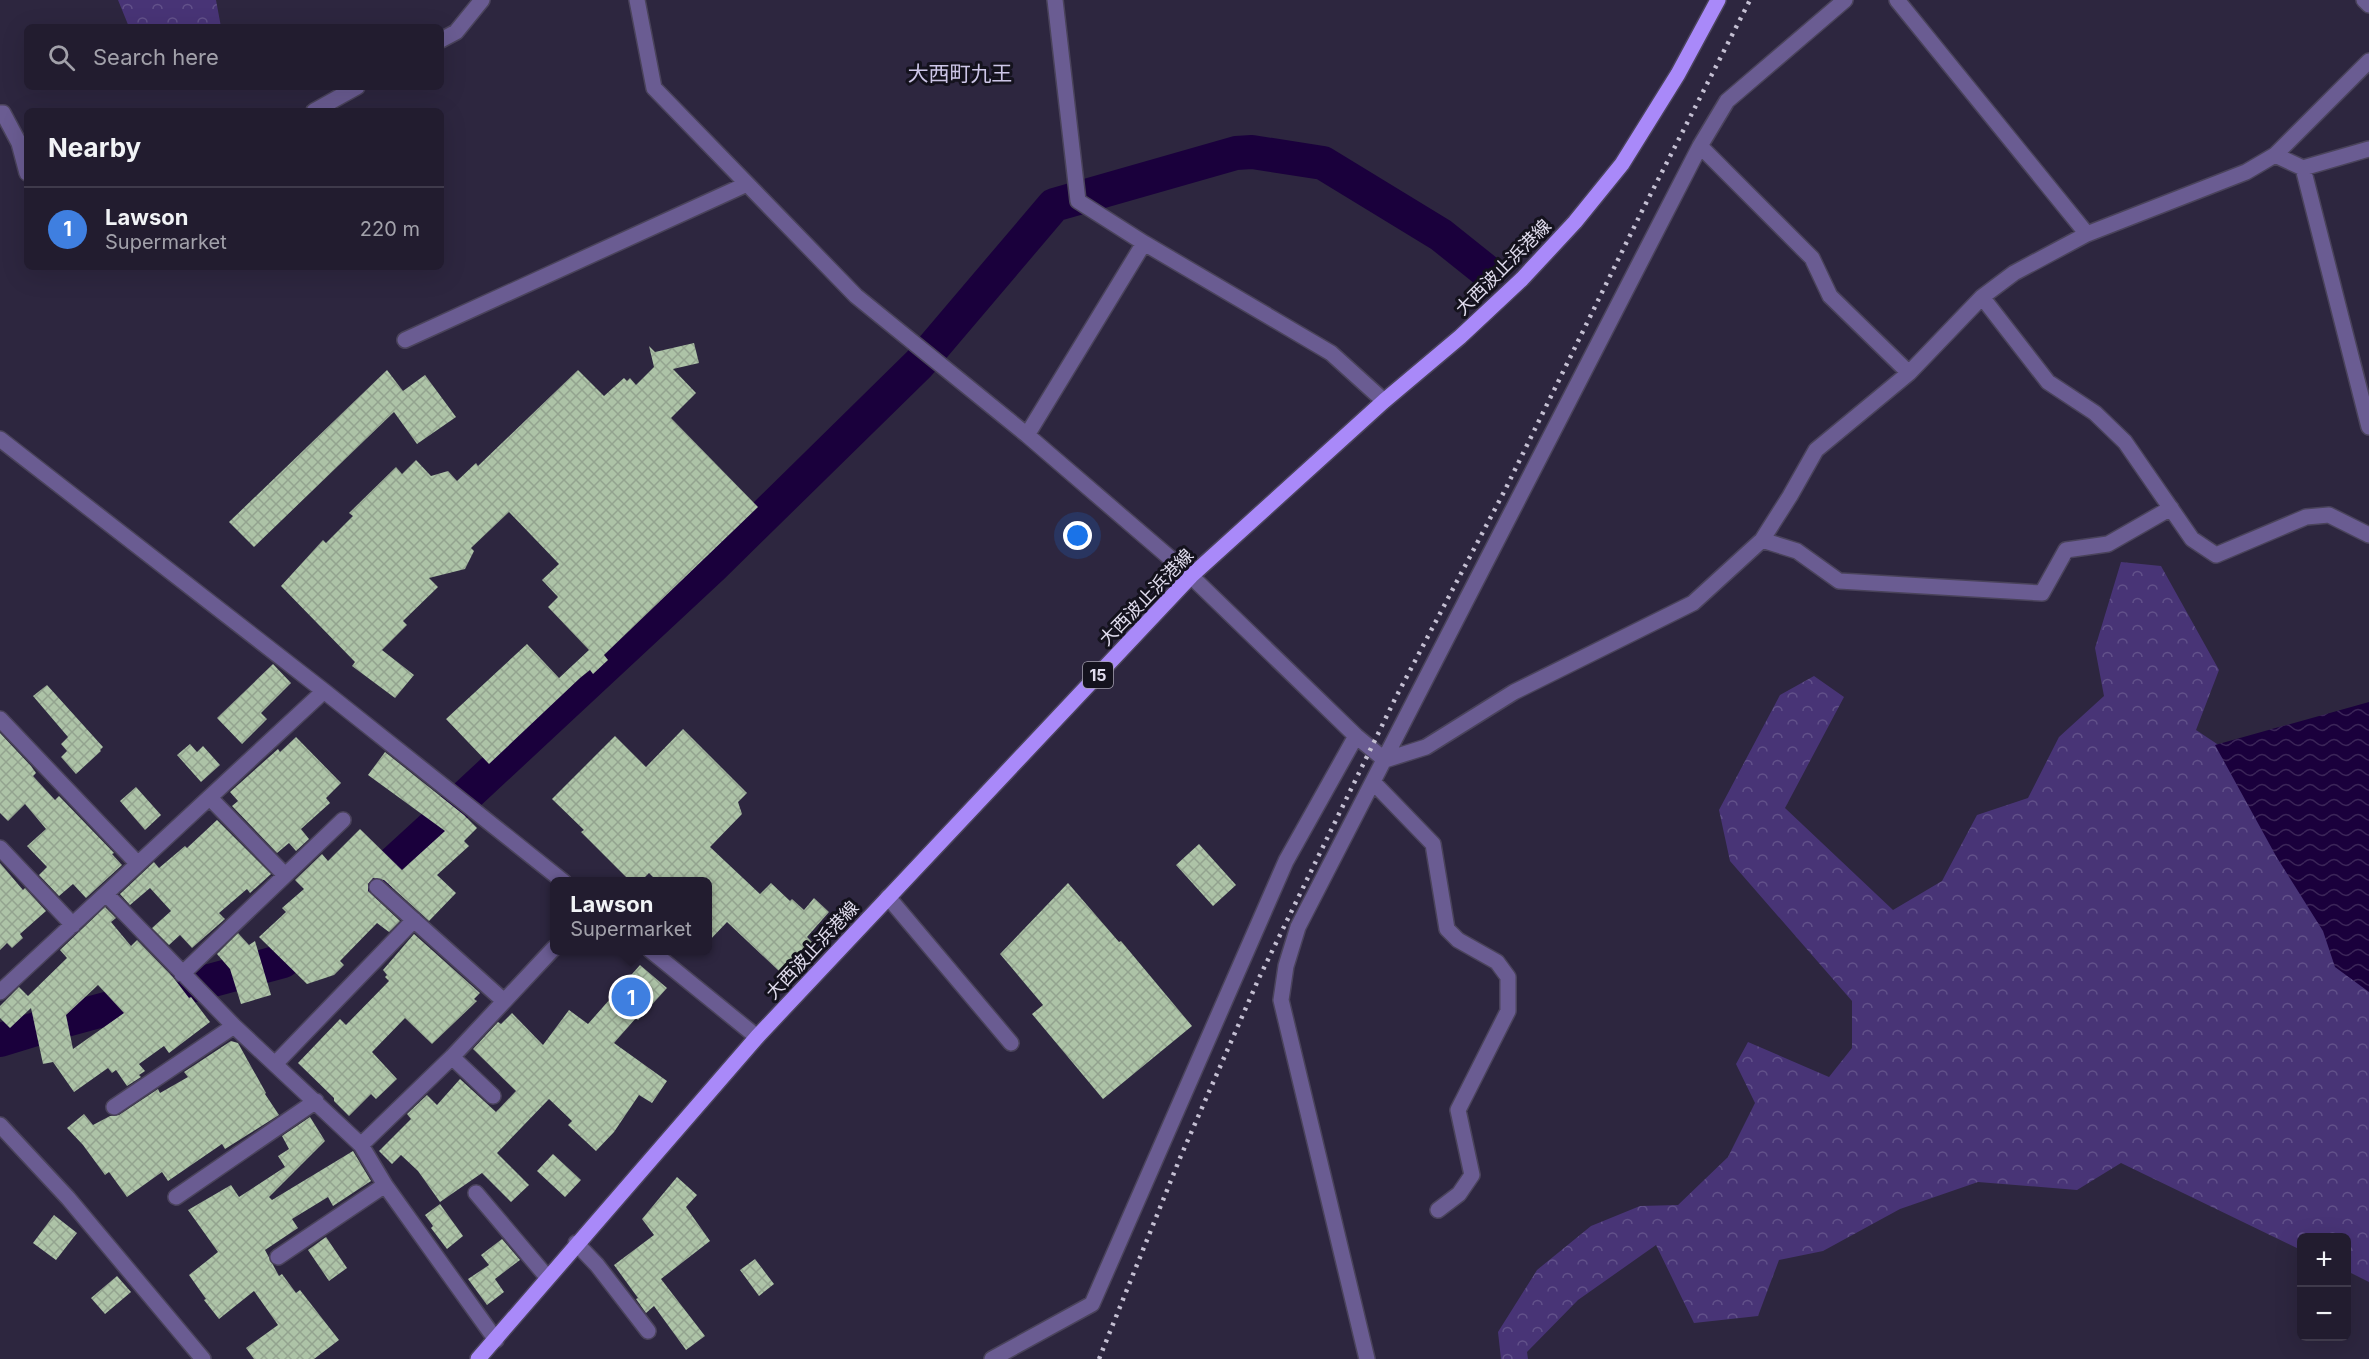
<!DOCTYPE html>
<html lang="en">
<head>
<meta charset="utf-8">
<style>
  body { margin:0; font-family:Inter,"Noto Sans JP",sans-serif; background:#2a2537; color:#f1f3f6 }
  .controls { position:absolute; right:18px; bottom:18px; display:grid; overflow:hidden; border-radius:9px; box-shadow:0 6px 24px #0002 }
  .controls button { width:54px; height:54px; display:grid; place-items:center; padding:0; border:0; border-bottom:2px solid #3f3a4b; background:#221c2f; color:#f1f3f6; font:30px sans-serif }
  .you { position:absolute; left:1078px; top:536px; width:21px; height:21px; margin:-15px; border:4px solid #fff; border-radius:50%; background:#1a73e8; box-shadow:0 0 0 9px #1a73e833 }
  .badge { display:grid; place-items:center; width:39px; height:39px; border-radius:50%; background:#76d25a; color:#fff; font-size:20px; font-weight:700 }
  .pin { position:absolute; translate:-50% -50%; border:3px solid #fff; box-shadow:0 2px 6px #0006 }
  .popup { position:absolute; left:550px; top:877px; width:162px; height:78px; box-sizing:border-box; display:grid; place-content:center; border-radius:9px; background:#221c2f; filter:drop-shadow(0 2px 4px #0005); font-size:20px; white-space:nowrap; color:#a2a1aa }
  .popup b { font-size:22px; color:#f1f3f6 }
  .popup::after { content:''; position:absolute; left:50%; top:100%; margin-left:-12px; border:12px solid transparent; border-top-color:#221c2f }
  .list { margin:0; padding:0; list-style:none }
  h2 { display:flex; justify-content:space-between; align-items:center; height:78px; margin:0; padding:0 24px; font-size:26px }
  h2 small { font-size:20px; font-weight:400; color:#a2a1aa }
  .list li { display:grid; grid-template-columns:39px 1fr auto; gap:18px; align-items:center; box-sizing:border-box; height:84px; padding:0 24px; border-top:2px solid #3f3a4b }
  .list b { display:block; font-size:22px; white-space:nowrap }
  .list p { margin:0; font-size:20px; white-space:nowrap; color:#a2a1aa }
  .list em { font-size:20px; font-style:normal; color:#a2a1aa }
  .icon { flex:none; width:33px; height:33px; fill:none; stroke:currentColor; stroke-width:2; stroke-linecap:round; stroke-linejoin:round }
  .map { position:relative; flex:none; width:2369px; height:1359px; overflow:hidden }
  .search { position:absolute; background:#221c2f; box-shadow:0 6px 24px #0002; left:24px; top:24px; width:420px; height:66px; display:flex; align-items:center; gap:15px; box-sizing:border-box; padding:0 21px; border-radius:9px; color:#a2a1aa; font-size:22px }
  .panel { position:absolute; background:#221c2f; box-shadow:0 6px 24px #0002; left:24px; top:108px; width:420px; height:162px; border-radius:9px }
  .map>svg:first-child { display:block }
</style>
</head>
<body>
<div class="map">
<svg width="2369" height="1359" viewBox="0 0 2369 1359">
  <defs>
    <pattern id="forest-crowns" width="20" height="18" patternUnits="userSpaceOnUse" patternTransform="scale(1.5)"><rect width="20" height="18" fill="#483476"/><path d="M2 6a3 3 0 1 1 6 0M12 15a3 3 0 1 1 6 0" fill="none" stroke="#62518a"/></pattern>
    <pattern id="water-waves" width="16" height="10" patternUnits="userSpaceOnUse" patternTransform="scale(1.5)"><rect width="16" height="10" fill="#1a003c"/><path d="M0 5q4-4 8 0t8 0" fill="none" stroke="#3b2558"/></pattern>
    <pattern id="building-cross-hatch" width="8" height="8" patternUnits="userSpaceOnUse" patternTransform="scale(1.5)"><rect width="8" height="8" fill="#adc3a7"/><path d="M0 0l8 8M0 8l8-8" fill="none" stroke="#93a38f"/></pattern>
  </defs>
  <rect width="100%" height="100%" fill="#2d263f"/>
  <path fill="url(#forest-crowns)" d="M118,0H216L221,27H129Z
    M2121,562L2161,566L2219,670L2196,730L2369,845V1282L2347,1271L2346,1238H2302L2301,1250L2121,1163L2077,1190L1978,1182L1900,1209L1823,1251L1779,1260L1758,1316L1694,1323L1656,1245L1578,1300L1527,1352L1528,1359H1501L1498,1332L1537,1270L1591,1226L1640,1206L1678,1205L1728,1157L1755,1103L1736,1064L1748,1042L1829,1077L1852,1048V1001L1730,861L1719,810L1780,695L1814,676L1844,697L1785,808L1893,910L1942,881L1977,815L2028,798L2059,737L2104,696L2095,648Z"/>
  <path fill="url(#water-waves)" d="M2369,702V992L2335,967L2323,931L2276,856L2215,745Z"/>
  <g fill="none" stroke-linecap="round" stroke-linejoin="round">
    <path stroke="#1a003c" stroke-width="34" d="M0,1040L62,1021L283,961L329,922L450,811L712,567L919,364L1054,205L1236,153L1252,152L1323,163L1441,235L1486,271"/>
  </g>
  <path fill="url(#building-cross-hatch)" fill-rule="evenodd" d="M694,343L699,363L673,369L696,393L671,418L758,507L604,655L608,660L593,674L590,670L580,678L489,764L446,719L527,644L559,678L589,650L548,607L558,597L542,580L559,564L509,512L471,548L474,551L465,569L429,578L438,587L403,621L407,625L382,650L414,675L395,698L352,666L355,662L281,586L323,540L326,543L353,516L349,513L396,467L402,474L416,460L431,476L448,471L457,481L476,463L478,466L578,370L604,396L624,378L627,381L630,378L636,385L654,367L649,346L655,352Z
    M387,370L403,391L425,375L456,417L417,444L394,412L254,547L229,522Z
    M273,664L291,683L261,713L267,719L242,744L217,718Z
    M47,685L103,747L100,750L101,751L76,774L61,757L67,751L61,744L68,737L33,696Z
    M683,729L747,793L738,802L742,814L710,847L760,894L771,883L790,901L792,899L804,910L814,898L829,912L807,937L812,942L798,958L796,955L780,972L727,922L708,942V882H658L649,873L640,882H631L581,832L584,830L552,799L615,736L646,767Z
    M0,733L31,766L36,773L33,776L55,800L59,796L114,853L112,854L122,865L86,898L73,884L59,896L39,875L47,867L27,846L46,829L25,804L8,821L0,813Z
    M296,737L341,783L326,798L330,803L301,829L309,839L296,851L289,843L277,853L232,806L238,801L230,792L278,749L280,752Z
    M190,744L197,752L203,746L220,765L201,782L177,755Z
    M385,752L464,815L477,828L464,841L469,846L437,875L456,893L429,921L384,880L373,878L368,884V891L400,921L389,932L377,923L340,961L344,965L334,975L307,984L259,937L286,912L282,908L304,889L295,880L322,854L328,861L360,829L402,870L445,831L368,775Z
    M136,787L161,815L145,830L120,801Z
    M217,820L271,874L250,893L247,889L219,913L225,919L192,948L180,935L169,945L152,928L171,911L150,888L130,905L120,894L154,862L159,868L185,846L187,848Z
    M1199,844L1236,885L1213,906L1176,865Z
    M0,863L23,890L25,888L46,911L20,934L23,938L12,948L7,943L0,950Z
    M1068,883L1119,942L1121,941L1192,1026L1103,1099L1032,1014L1043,1005L1000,954Z
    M105,907L116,918L111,922L131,946L137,940L173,977L189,998L191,997L210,1022L169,1053L164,1046L139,1064L145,1071L139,1075L141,1077L127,1086L116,1070L112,1073L108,1068L74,1092L53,1062L43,1064L31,1008L10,1028L0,1018V1006L19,987L28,996L67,958L60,950ZM98,985L124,1013L73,1049L66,1015Z
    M238,933L249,945L255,941L271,995L241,1004L230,969L217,954Z
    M414,934L480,993L474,999L477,1001L432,1044L405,1018L372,1052L397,1079L376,1099L371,1094L349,1116L334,1101V1098L298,1063L340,1019L346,1025L389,981L385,977L387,975L383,970Z
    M640,965L667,988L638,1020L636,1018L614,1043L667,1081L652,1103L639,1095L614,1132L596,1151L568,1125L572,1121L549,1099L497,1153L529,1185L511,1202L482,1173L440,1202L418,1171L401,1155L392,1164L379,1151L411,1119L407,1114L427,1095L437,1105L460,1079L496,1112L516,1091L473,1049L498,1022L501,1024L512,1013L543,1045L569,1010L588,1024Z
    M231,1041L238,1043L266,1093L265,1094L279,1115L225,1149L222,1144L168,1181L162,1172L127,1197L109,1172L105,1175L83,1145L67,1128L84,1114L93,1125L110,1116L119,1115L158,1089L160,1093L188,1077L184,1072Z
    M310,1117L325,1141L269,1197L272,1200L353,1151L371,1181L333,1206L328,1197L292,1219L298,1228L265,1250L279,1276L282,1274L296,1293L300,1290L339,1340L314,1359H254L246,1348L278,1325L254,1291L219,1319L204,1300L206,1299L189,1275L218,1252L188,1210L231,1185L239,1197L285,1167L278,1156L289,1149L282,1136Z
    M553,1154L581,1180L565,1197L537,1171Z
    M677,1177L697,1195L686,1207L710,1241L661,1279L705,1336L686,1350L654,1306L646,1313L636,1299L638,1298L614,1265L654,1235L642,1219Z
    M440,1204L463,1236L447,1249L431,1228L433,1226L425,1215Z
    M54,1215L77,1233L56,1260L33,1243Z
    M326,1237L347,1268L329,1281L308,1250Z
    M502,1239L520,1260L495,1279L504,1292L487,1305L468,1279L489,1265L481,1255Z
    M755,1259L774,1284L759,1296L740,1270Z
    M117,1276L131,1292L105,1314L91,1298Z"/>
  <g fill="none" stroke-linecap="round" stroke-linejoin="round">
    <g stroke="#4a435b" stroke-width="18">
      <path id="minor" d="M637,0L654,88L856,296L1027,435L1191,576L1356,736L1385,760
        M1055,0L1078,201L1144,243L1331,353L1384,401
        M1897,0L2087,234
        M2364,0L2369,5
        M441,40L456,32L482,0
        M314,111L357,87
        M0,113H3L19,143L27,173
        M1700,146L1812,258L1830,296L1909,373
        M2275,155L2303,168L2369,427
        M2303,168L2369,149
        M1982,297L2048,382L2095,413L2125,442L2192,539L2216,555L2306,517L2329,515L2369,535
        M405,340L747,184
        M1027,435L1144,243
        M0,439L324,691L564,882
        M1762,540L1797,551L1839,581L2042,593L2066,550L2108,544L2171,508
        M0,719L138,864
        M1385,760L1426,747L1514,692L1693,603L1762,540L1790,496L1816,450L1909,373L1982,297L2014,273L2087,234L2246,172L2275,155L2369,61
        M1373,782L1433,844L1447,929L1458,940L1497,962L1508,977V1011L1458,1110L1472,1175L1459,1194L1438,1210
        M210,798L284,874
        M0,848L73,925
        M377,887L504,1001
        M106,894L234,1026L361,1145L385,1185L496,1340
        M888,897L1011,1043
        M650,950L757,1037
        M182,974L343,820
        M0,992L324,691
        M452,1057L493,1096
        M275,1064L414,920
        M114,1107L234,1026
        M361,1145L452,1057L554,948
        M476,1193L547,1277
        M176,1197L316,1101
        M576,1243L597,1265L648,1331
        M278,1257L385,1185
        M992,1359L1092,1304L1286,861L1356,736
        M1367,1359L1281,1000L1286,966L1298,927L1700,146L1727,101L1845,0"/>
    </g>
    <g stroke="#4a435b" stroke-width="18">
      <path id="tertiary" d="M0,1125L68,1198L203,1359"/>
    </g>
    <g stroke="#4a435b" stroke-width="18">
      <path id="primary" d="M478,1359L757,1037L1191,576L1384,401L1460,337L1522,279L1575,222L1622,164L1678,74L1718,0"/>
    </g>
    <use href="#minor" stroke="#6a5c92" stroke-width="15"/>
    <use href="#tertiary" stroke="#6a5c92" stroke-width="15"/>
    <use href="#primary" stroke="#a989f9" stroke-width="15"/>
    <path stroke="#c4bfd2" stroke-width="4.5" stroke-dasharray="3 6" stroke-linecap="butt" d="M1099,1359L1180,1158L1259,978L1395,699L1505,490L1641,213L1750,0"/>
  </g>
  <g text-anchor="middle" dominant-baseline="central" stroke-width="6" stroke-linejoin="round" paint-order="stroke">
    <rect fill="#14121d" stroke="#a4a0af" stroke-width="1.5" x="1083" y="662" width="30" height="26" rx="4.5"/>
    <g font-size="16" font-weight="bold" fill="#e1ddee">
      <text x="1098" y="675">15</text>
    </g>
    <g font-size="18" fill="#e1ddee" stroke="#14121d">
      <text transform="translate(1503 267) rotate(-45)">大西波止浜港線</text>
      <text transform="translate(1146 597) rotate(-46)">大西波止浜港線</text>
      <text transform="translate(812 950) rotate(-47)">大西波止浜港線</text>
    </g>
    <g font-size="21" fill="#cdc6e7" stroke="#14121d">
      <text x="960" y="73">大西町九王</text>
    </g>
  </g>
</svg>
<div class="controls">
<button>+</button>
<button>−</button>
</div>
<div class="you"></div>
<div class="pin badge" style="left:631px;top:997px;background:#3f7fe0">1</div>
<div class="popup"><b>Lawson</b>Supermarket</div>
<div class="search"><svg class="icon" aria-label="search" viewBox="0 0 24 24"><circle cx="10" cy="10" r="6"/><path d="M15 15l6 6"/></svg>Search here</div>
<section class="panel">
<h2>Nearby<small></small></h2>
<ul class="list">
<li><span class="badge" style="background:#3f7fe0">1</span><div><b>Lawson</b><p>Supermarket</p></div><em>220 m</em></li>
</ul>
</section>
</div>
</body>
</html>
